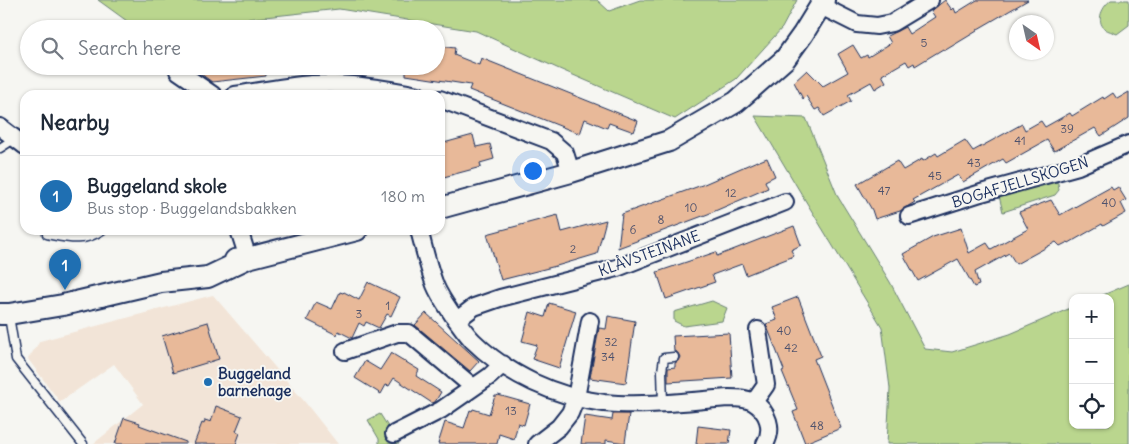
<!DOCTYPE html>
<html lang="en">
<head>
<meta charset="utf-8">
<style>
  body { margin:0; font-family:Delius,sans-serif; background:#f6f6f7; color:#1f2937 }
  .controls { position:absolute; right:15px; bottom:15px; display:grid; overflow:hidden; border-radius:10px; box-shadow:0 1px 4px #0004 }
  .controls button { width:45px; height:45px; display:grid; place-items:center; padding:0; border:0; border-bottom:1px solid #e0e1e3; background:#fff; color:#1f2937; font:25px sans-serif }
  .compass { position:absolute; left:1009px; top:15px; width:45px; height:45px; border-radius:50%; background:#fff; box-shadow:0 1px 4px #0004; rotate:146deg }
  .you { position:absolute; left:532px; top:170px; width:18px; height:18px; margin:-12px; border:4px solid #fff; border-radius:50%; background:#1a73e8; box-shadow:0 0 0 8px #1a73e833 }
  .badge { display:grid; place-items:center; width:32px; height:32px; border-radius:50%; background:#1f6fb2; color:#fff; font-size:16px; font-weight:700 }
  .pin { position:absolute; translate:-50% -41px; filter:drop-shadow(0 1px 2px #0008) }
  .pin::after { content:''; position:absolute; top:26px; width:18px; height:15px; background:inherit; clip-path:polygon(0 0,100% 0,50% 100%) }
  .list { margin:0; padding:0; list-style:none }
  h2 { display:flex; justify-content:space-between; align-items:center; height:65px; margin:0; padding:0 20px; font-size:21px }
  h2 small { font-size:16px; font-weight:400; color:#747a83 }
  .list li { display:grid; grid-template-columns:32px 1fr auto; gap:15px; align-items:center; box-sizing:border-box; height:80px; padding:0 20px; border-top:1px solid #e0e1e3 }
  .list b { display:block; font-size:19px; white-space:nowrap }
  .list p { margin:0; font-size:16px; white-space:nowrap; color:#747a83 }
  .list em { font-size:16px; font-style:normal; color:#747a83 }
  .icon { flex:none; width:28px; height:28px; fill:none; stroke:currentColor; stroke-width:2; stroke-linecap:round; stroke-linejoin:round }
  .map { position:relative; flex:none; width:1129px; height:444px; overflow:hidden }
  .search { position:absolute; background:#fff; box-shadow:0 1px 4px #0004; left:20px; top:20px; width:425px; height:55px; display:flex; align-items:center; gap:12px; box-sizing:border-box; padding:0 18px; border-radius:28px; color:#747a83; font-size:19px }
  .panel { position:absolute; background:#fff; box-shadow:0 1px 4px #0004; left:20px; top:90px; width:425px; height:145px; border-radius:15px }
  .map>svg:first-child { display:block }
</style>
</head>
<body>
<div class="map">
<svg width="1129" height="444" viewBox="0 0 1129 444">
  <rect width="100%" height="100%" fill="#f6f6f2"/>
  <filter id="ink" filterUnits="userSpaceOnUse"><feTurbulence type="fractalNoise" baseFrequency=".02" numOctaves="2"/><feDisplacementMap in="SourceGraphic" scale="10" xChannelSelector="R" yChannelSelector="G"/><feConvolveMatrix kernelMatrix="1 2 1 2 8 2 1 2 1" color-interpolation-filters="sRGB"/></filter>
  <g filter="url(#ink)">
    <path fill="#f2e4d7" d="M213,295L304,401L338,444H93L143,404L114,364L60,402L28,359L40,341Z"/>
    <path fill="#bad68e" stroke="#6a8276" d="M98,0H597L609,11L640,0H797L782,28L736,79L675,119L557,68L476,31L339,9L190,25L186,29H138Z
      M1111,0H1129V25L1117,34C1113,32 1108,31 1105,29C1095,20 1103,6 1111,0Z
      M755,116L806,118L838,197L890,282L925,349L952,352L1010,334L1073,307V425H1110V298H1096L1129,284V444H887L890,388L882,327L802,195Z
      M1052,181L1058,183L1059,190L1055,195L1003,212L999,196Z
      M712,301L727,308L722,321L684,326L674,321V312Z
      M380,414L399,444H379V439L368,420Z"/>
    <path fill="#e8b999" stroke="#1b2f5e" d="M945,0L952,10L954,8L956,13L977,0H1028L978,29L977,31L944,51L943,49L915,66L914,63L909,66L906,61L882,75L886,82L875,89L871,82L848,95L851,101L824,116L819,108L815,110L806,96L803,99L794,82L807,70L823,86L848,72L838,54L853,45L861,58L867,55L868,57L891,43L887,36L905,27L909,34L935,17L931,11Z
      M439,46L455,48L454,55L479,65L481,58L638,121L634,132L609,123L607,128L585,119L580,134L469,90L471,85L406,75V66H436Z
      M190,66H265L266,76L212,82Z
      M1129,92V118L1101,136L1095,128L1054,151L1047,140L1006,163L1003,159L963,182L958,175L913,200L915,202L900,211L875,219L872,210L857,184L897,161L903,170L922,159L923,161L936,153L938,156L965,140L973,151L1022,124L1025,130L1041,121L1045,127L1070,113L1072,116L1103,97L1104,99L1113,93L1117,99Z
      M473,135L476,147L490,144L494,159L480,163L481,167L440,178V144Z
      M767,158L775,176L765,181L768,188L708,214L618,248L622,214L702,185L757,161V162Z
      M1111,187L1113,190L1118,187L1126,200L1121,203L1126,213L1103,226L1102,224L1069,243L1068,242L1060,246L1056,242L1016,264L1009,253L975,272L979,285L974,287L958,259L918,281L903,254L933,237L961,228L969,253L987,243L991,249L1028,229L1019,212L1051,200L1060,215Z
      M558,215L562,232L606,220L597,254L560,265L501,280L487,234Z
      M794,226L801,245L791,250L794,256L746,275L742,264L712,275L715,282L666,299L657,272L716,252L717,256Z
      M368,282L370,284V283L400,297L391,316L387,314L379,328L366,322L364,326L359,323L352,338L338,331L337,335L307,320L316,302L332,309L340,292L343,293L344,292L359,300Z
      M798,297L821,356L814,359L841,428L805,443L793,412L798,410L782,371L784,370L766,324L777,320L772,307Z
      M549,303L576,311L559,368L532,359L537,345L522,341L530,312L545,317Z
      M426,313L479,361L470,371L415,325Z
      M608,316L635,321L626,383L590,378L599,328L606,329Z
      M208,322L219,359L173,373L162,336Z
      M729,333L732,378L668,382V368L675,367V363L678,361L680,357L678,353L674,351L673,336Z
      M391,353L419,370L416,376L441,392L435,402L432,403L394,378L389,386L386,385L381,394L355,378L365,361L380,370Z
      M498,395L530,404L524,425L518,423L514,439L499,434L497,444H438L445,422L464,428L470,410L472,411L473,409L489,414L495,396H497Z
      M216,406L242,416L236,431L240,433L236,444H194L202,423L204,424L205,420L211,422Z
      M613,414H629L625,443L606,440V444H581L585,416L612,420Z
      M124,418L140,423L139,425L186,442V444H115Z
      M698,426L731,430L729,444H696Z"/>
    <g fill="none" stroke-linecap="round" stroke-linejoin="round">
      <g stroke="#1b2f5e" stroke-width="11">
        <path id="service" d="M0,148L14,139
          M47,234C67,238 84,243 102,230
          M9,316L16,359L83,444
          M663,403L662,371L664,358L674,357"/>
      </g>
      <g stroke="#1b2f5e" stroke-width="20">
        <path id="minor" d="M821,6L857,24L877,26L892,23L930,0
          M178,71L213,95
          M235,95C261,91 286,86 312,84C347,82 384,88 418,95
          M440,99L551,141L565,153L571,172
          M0,127L25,146
          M909,216L981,193L1078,166L1129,144
          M239,230L248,258
          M419,230C424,248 428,267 435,285C439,295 446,305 452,314C459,323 465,333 473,341C508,375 556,397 604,403C643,407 690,401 729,398C737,398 746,398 753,402C768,411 774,429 765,444
          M457,320L474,307L500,298L617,268L785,202
          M345,351L397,333H409L473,387
          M754,402L766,385L758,330
          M394,434L441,410L490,376L503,364
          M537,444L559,427L570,413L576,398L590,321"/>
      </g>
      <g stroke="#1b2f5e" stroke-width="24">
        <path id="tertiary" d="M440,208L571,172L669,141L736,102L785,59L803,34L824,0
          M235,260L248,258L357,230
          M0,314H9L63,305L161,282L208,277L248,258"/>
      </g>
      <use href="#service" stroke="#f6f6f2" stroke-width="8"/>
      <use href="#minor" stroke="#f6f6f2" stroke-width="16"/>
      <use href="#tertiary" stroke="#f6f6f2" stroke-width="20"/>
    </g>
  </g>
  <circle fill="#1f6fb2" stroke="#f6f6f2" stroke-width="2" cx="208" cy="382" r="5"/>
  <g text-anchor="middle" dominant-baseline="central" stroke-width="4" stroke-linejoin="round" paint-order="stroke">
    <g font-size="12" fill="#4e526d">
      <text x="924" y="42">5</text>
      <text x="1067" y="128">39</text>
      <text x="1020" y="140">41</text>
      <text x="974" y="162">43</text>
      <text x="935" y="175">45</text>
      <text x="884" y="190">47</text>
      <text x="731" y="192">12</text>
      <text x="1109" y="202">40</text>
      <text x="691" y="207">10</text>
      <text x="661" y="219">8</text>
      <text x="633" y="229">6</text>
      <text x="573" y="248">2</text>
      <text x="388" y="305">1</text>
      <text x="359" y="313">3</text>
      <text x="784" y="330">40</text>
      <text x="611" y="341">32</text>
      <text x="791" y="347">42</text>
      <text x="608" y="356">34</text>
      <text x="511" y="410">13</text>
      <text x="817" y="425">48</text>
    </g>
    <g font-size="15" fill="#1b2f5e" stroke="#f6f6f2">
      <text transform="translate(1020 182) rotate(-17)">BOGAFJELLSKOGEN</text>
      <text transform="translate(649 253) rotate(-20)">KLÅVSTEINANE</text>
    </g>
    <g font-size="15" font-weight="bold" fill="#1b2f5e" stroke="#f6f6f2" text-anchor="start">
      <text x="218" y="373">Buggeland<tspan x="218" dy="17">barnehage</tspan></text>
    </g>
  </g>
</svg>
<div class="controls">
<button>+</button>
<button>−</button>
<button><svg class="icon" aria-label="locate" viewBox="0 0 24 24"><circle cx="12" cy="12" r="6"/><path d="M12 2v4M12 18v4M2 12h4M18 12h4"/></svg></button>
</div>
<svg class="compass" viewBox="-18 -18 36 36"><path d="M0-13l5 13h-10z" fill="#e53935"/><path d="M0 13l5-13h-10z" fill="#747a83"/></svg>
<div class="you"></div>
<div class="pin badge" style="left:65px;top:290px">1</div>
<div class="search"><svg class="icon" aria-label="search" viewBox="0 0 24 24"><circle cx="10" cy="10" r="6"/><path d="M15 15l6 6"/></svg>Search here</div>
<section class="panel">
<h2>Nearby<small></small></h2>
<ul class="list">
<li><span class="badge">1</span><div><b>Buggeland skole</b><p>Bus stop · Buggelandsbakken</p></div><em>180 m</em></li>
</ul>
</section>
</div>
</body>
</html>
